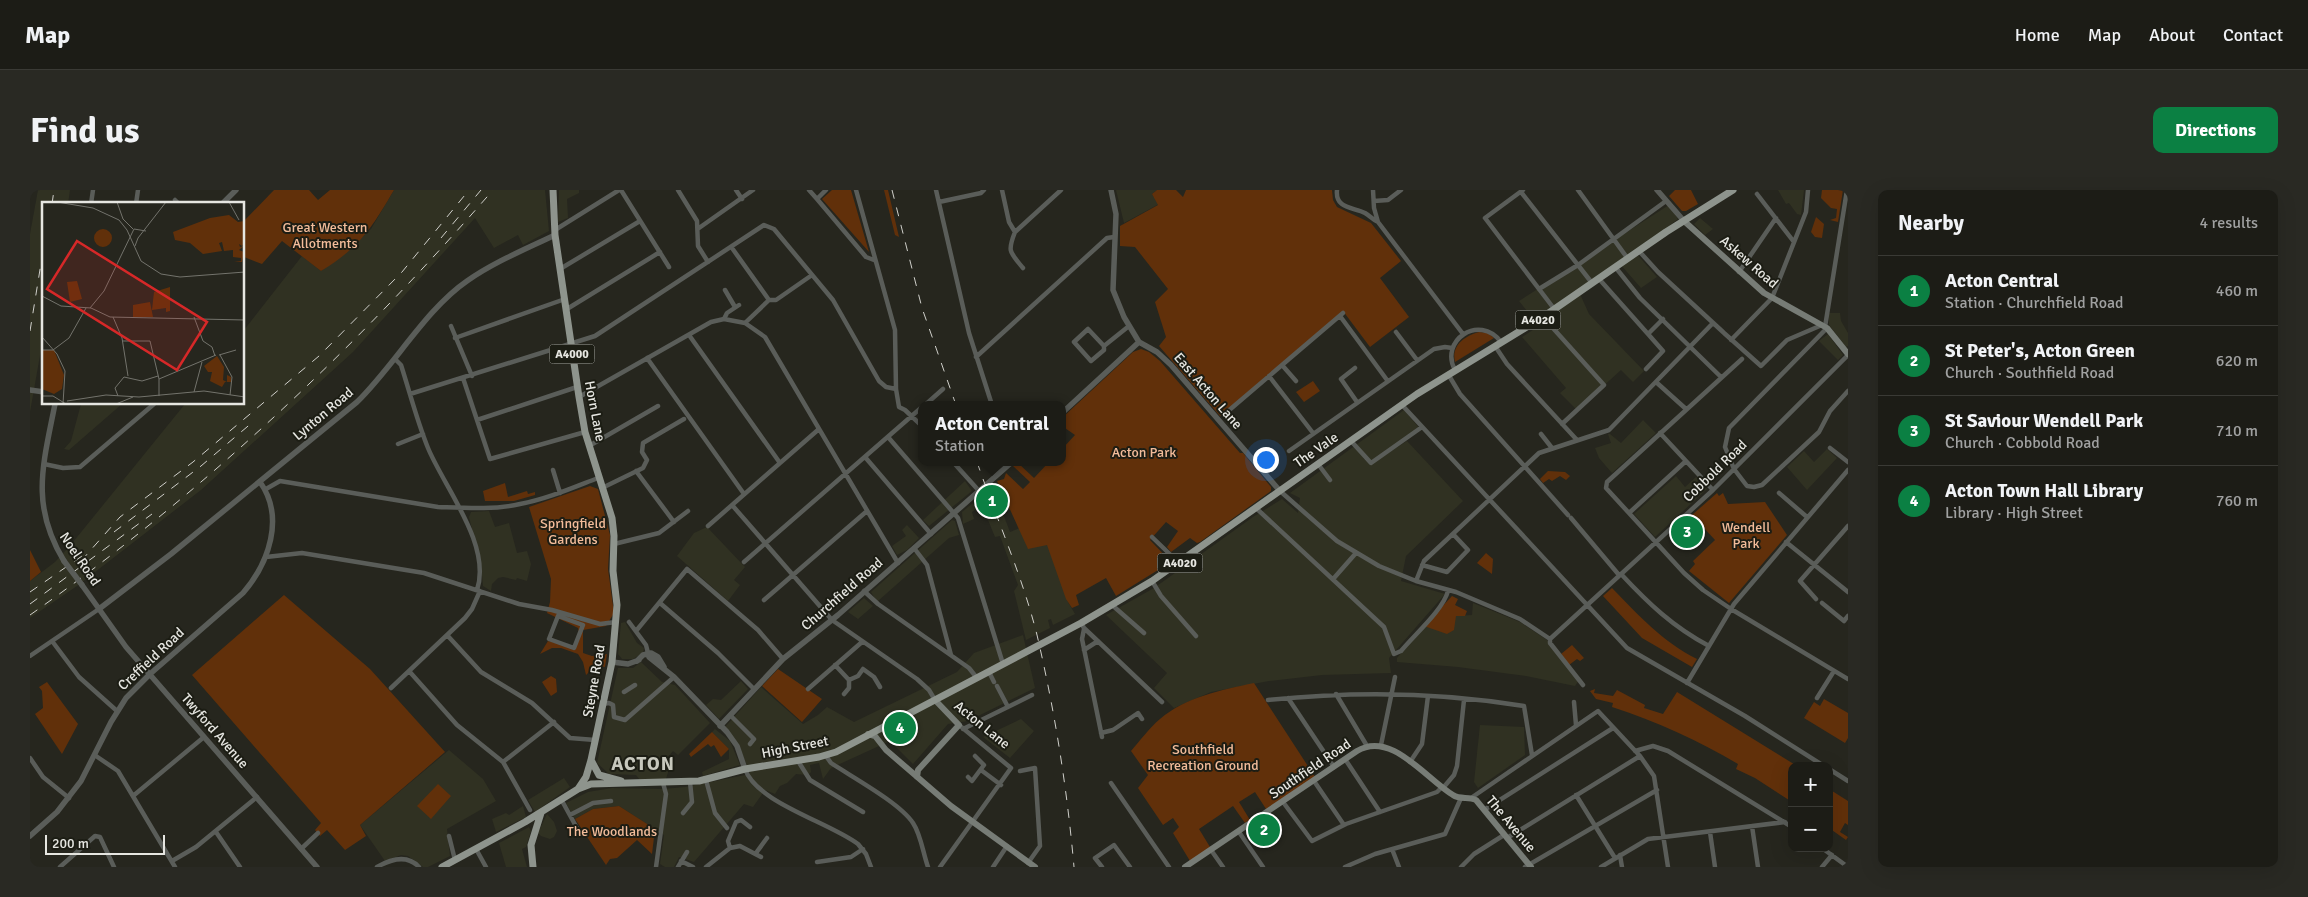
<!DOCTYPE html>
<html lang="en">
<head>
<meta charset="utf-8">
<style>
  body { margin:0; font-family:Signika,sans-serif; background:#292923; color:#f1f3f6 }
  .controls { position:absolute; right:15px; bottom:15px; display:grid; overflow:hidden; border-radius:10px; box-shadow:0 5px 20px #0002 }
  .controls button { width:45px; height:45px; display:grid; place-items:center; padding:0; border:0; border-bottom:1px solid #3a3a35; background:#1c1c16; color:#f1f3f6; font:25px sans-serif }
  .scale { position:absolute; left:15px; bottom:12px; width:120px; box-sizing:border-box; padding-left:5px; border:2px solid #e6e6e1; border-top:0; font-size:14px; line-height:18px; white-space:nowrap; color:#e6e6e1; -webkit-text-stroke:4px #1c1d14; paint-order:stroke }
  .you { position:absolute; left:1235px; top:269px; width:18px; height:18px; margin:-12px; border:4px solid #fff; border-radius:50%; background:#1a73e8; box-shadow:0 0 0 8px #1a73e833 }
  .badge { display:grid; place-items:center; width:32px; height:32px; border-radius:50%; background:#0b8043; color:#fff; font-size:16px; font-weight:700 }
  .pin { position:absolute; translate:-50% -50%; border:2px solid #fff; box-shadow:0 1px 5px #0006 }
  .popup { position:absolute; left:888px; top:211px; width:148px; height:65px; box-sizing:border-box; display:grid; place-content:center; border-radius:10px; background:#1c1c16; filter:drop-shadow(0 1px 4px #0005); font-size:16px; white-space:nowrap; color:#a0a1a1 }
  .popup b { font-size:19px; color:#f1f3f6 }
  .popup::after { content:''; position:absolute; left:50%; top:100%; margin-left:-10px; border:10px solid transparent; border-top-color:#1c1c16 }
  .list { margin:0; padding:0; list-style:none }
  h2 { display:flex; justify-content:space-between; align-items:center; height:65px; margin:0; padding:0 20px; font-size:21px }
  h2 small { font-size:16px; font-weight:400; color:#a0a1a1 }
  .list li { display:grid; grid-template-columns:32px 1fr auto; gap:15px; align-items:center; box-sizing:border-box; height:70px; padding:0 20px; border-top:1px solid #3a3a35 }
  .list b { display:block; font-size:19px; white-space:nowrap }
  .list p { margin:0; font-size:16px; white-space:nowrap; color:#a0a1a1 }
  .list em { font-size:16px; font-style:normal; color:#a0a1a1 }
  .map { position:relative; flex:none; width:1818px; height:677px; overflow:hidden; border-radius:10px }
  header { display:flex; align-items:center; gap:30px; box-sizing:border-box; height:70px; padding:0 25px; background:#1c1c16; border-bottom:1px solid #3a3a35 }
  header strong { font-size:24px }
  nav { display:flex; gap:28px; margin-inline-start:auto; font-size:18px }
  .intro { display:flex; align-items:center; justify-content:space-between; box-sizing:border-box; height:120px; padding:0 30px }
  h1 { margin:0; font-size:35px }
  .button { padding:12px 22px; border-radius:10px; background:#0b8043; color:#fff; font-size:18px; font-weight:700 }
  main { display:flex; gap:30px; padding:0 30px }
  aside { flex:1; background:#1c1c16; border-radius:10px; box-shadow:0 5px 20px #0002 }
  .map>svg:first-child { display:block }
</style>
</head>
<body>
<header>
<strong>Map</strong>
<nav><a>Home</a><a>Map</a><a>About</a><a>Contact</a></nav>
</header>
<div class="intro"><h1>Find us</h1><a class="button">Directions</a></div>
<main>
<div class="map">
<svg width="1818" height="677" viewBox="0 0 1818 677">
  <rect width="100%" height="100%" fill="#26261e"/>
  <path fill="#303122" d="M8,0H40L38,14H14V143L0,222V44Z
    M364,0H515L519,41L493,55L488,45L464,58L445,28L323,162L171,300L47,396L0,428V391L25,372L39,357L155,214H214V140L272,66L291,81L341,39Z
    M529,0H549V3L537,9L538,28L528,32Z
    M1086,0H1127L1122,4L1129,14L1094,33Z
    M1748,0H1774L1771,25L1767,24L1759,13L1756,14Z
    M1639,15L1648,29L1605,62L1627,87L1611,98L1590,74L1550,104L1559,124L1614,181L1603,192L1591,180L1547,220L1530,203L1536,198L1492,147L1509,136L1489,111Z
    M1670,28L1683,39L1675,45L1664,34Z
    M1799,123H1810L1811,131L1818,143V156L1816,157L1799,135Z
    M1798,144L1813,165L1808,170L1789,151Z
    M51,214H92L39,260L34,259L41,251Z
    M1374,220L1390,239L1342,272L1335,266L1333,268L1341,274L1377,251L1433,311L1376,366L1371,391L1415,404L1359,468L1361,483L1292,485L1239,491L1181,502L1144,518L1124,498L1137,483L1076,425L1124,398L1223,327L1252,309L1268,323L1270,308L1260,303Z
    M1613,230L1626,243L1582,283L1569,268L1565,258L1581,253L1578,244H1580L1591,253Z
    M1797,259L1807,268L1777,300L1757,277L1774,261L1784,272Z
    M1646,286L1655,297L1666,287L1677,299L1625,347L1604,324Z
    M935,291L942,301L899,336L893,330Z
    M967,293L975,320L972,321L980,342L990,338L998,358L1019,353L1038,412L1045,424L1023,435L1021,429L1018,430L1020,438L996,450L984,401L988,395L970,346L965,347L958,330L960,329L954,312L956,311L954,304L960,301V298Z
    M943,313L946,319L942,322L944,329L933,334L932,322Z
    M459,321L465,337L479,333L487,363L497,361L501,374L497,391L487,388L486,390L473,387L468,388L462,394L461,401L453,396L451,376L439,327L441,322Z
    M922,330L925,331L929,345L919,348L848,411L844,407L841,402Z
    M877,335L889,348L877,360L867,365L862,356L876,346L872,340Z
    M677,337L715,377L704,390L710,395L698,411L647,366L664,343Z
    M834,408L843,416L828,429L818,422Z
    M1443,413L1490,432L1517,450L1549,490L1545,496L1496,486L1428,477L1367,472V468L1394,436L1426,426L1442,425Z
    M595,432L607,453L614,458L613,463L603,469H592L588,464L591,433Z
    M993,445L1005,498L938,531L918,534L883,574L860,551L801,578L793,589L789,573L780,575L781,582L778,585L766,584L757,593L750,596L745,604L735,600L723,617L714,614L664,672L649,667L644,677H635L630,674L634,645L589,616L563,619L545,629L536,613L558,602L582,598L633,599L655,597L720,584L709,555L695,537L731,497L773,534L788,525L797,517L824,532L927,482L944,463Z
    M611,472L632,492L645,495L680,533L648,565L643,561L633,573L639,579L636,589L610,590L606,585L579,584L567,573L588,478H603Z
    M711,491L718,499L689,529L676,515L683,509L691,510Z
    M991,529L1004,541L980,568L953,547Z
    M1450,535L1494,537L1495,565L1448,598L1444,592Z
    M685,539L700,551L710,575L673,586L672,582L699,569V559L682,542Z
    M419,560L453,589L466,611L417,639L420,666L398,677H393L378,666L371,665L355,671L330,635Z
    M534,588L540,597L505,622L498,610Z
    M493,616L496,627L466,642L462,629L476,623L479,625Z
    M517,624L524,632L527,641L524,647L520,649L511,646L508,643Z
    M499,637L501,641L496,657L492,659L497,677H476L469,653Z"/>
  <path fill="#61300a" d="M244,0H279L288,10L300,0H364C341,39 330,57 291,81L252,51L232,74L214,67V31Z
    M802,0H821L839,62L792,9Z
    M854,0H858L869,47L865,45Z
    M1127,0H1146L1153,7L1156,0H1302L1303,10L1307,17L1341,33L1371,71L1350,88L1379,127L1340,157L1313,121L1190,226L1129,156L1136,147L1125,112L1138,99L1105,57L1090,56V36L1128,15L1122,4Z
    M1645,0H1661L1668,14L1656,21H1652L1639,6Z
    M1792,0H1813L1808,32L1800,30L1806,28L1807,19L1801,18L1791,8Z
    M1786,27L1794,34L1792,48L1785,47L1781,42Z
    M1449,142L1458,143L1464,148L1425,172C1421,156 1434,146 1449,142Z
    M1111,159L1119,162L1130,171L1210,263H1213L1241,297V301L1170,352L1167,353L1160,348L1141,362L1137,357L1148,341L1136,332L1120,350L1141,372L1086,406L1076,388L1046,405L1049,415L1042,418L1036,409L1017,355L998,359L967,291L974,289L976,283L993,299L1000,292L983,276L987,272L1004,288L1019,272H1032V259L1045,245L1032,236V228L1103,162Z
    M1283,191L1290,201L1274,212L1266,202Z
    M1518,281L1535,282L1540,286L1536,290L1530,286L1522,291L1519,289L1513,293L1510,289Z
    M475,293L478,307L497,301L498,304L505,302V305L484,311H455L453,301Z
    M560,296L568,299L580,345L578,379L584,423L576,436L553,440V463L562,466L577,464L575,477L566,475L556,485L553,472L548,464L531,458H522L510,464L518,451L543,457L549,443L548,438L517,423L520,412L521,389L499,317Z
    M1687,303L1689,306L1693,303L1698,314L1735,312L1757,345L1699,413L1659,381L1665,374L1663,371L1685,350L1662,325Z
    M0,360L11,382L0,391Z
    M1456,363L1463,369L1462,384L1447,373Z
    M1582,398C1608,425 1633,452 1667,469L1662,477L1612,448L1573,406Z
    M254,405L340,479L415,562L330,635L336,646L315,660L297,640L290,646L285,640L291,633L162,485Z
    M1422,406L1428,409L1425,415L1437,421L1435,426H1426L1424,440L1417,444L1394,436Z
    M1542,455L1554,468L1550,471L1547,469L1539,475L1531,464Z
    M748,479L792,509L772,532L732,496Z
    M521,486L526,489L527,502L521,506L512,492Z
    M17,492L48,534L32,564L5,524L13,518L12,501L9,497Z
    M1224,493L1285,587L1236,619L1225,602L1209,612L1220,630L1215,633L1203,616L1169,639L1180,657L1160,671L1143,643L1149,637L1143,628L1133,635L1108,598L1118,585L1101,561C1110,551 1119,538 1130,529C1156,507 1191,500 1224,493Z
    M1565,499L1564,503L1583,506L1587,500L1615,515L1614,518L1633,524L1647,502L1767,576H1762V612L1725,588L1706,579L1708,574C1669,551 1628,532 1582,517L1583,513L1566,509L1560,501Z
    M1794,509L1818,523V548L1815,553L1774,528L1784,512L1790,516Z
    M682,542L699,559L691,567L684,555L681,557L678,554L661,567L659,564Z
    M408,594L421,606L401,629L387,616Z
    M1799,599L1818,611V635L1815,633L1810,642L1818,647L1816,650L1799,638Z
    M589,616L625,639L622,664L607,650L587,668L580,669L576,675L545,629L563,619Z"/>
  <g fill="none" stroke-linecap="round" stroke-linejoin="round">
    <path stroke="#5a5d59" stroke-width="4.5" d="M591,0L639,77
      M648,0L667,31L668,56L678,72
      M706,0L712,9
      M779,0L787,9
      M796,0L787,9L836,67L844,70
      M826,0L865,140L866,199L869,217L875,220L892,236
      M906,0L939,143L962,215
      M972,0L979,32L985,42L1031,0
      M1307,0C1305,19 1323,17 1335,23C1340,26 1343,30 1348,32L1433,144
      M1343,0L1344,18L1348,32
      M1493,0L1455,28L1525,120
      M1548,0L1598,69
      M1491,2L1562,93
      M1727,4L1764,52
      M145,10L149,14
      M1344,11L1358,10L1371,0
      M909,12L951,3L954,0
      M61,14L63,0
      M106,14L108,0
      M669,38L723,0
      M525,40L589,0
      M985,42C977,62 980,62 993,78
      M702,58L739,110H746L782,85
      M1609,61L1628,82L1693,142
      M1586,78L1610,108L1691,187
      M530,79L610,31
      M1709,82L1746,28
      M1570,90L1618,144
      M1509,99L1548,75L1636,11
      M695,100L705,117
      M537,119L630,62
      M1310,126L1357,190
      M1513,127L1574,195L1532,234
      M694,129L715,133L735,147L868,373
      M715,133L739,110
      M421,136L442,186
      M1795,137L1817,0
      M1366,142L1387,170
      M1694,143L1731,176L1757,150L1792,135
      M659,145L750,273
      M425,148L535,109
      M1701,150L1742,108L1776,22L1778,0
      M1074,156V160L1061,171L1044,152L1058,139L1074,156L1099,136
      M1465,156L1477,174L1547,250
      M946,167L1077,48L1084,47
      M617,168L714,304
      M1712,169L1577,292L1576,298L1654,383L1673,400L1701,419L1818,489
      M366,170L371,175C380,203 387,231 398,258C414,297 462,355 447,400
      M1252,175L1266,191
      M1325,178L1311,189L1327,212
      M1616,179L1633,161L1618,144L1633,129
      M1425,180C1409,151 1449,123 1471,152
      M1418,184L1430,204L1538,325
      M1239,186L1283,243
      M433,188L460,269L555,242
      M1626,192L1656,219
      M380,204L565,146L734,35L744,39L803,110L849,191L856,197L866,199
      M549,207L681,132L694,129L697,123L709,115
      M895,215L913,199
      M1372,215L1597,458L1715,526L1794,576
      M1197,222L1313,123
      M447,230L547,197
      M1630,243L1683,300
      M1511,244L1522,258
      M858,247L928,328L973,474
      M1321,251L1341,273L1392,237
      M368,254L393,244
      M559,256L628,216
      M1800,258L1818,272
      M1259,261L1404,159L1415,157L1422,158
      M835,267L901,344
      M923,272L950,302
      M14,274L33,278L50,277L124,214
      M1288,274L1300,290
      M1704,279L1695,257L1699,238L1797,138
      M1704,279L1717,296L1724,297L1732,295L1789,242L1800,221L1818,201
      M523,280L530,303
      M606,281L644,332
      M572,298L613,278L617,270L612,262L613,253L654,229
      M236,299L250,291L408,317C435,318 464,320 490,314C517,309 542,298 568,288
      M1250,301L1307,351L1349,376L1386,391L1426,402L1490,429L1520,449V453L1553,495
      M1749,303L1777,327
      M702,315L802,430L887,489L899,500L905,510
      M1226,318L1354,437L1364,464L1371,461C1384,445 1413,420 1418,401
      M1599,323L1656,271
      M1541,328L1589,385
      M678,336L789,239
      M1122,347L1149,373
      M1756,352L1818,402
      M584,354L629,343L658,321
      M884,358L897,375L921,465
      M236,367L272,363L394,383L489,414L522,420L570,434L586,432
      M714,372L892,217
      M1392,375L1417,382L1438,360L1423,344
      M1591,384C1618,413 1643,437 1679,456
      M1304,388L1326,363
      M1122,391L1131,406L1166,446
      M1386,391L1394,371L1509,263L1579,240L1683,133
      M834,401L848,414L939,478L947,488
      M1786,409L1770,391L1818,336
      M734,410L837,321
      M630,413L688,463L724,499
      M1792,413L1814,431L1818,426
      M1082,415L1114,443
      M528,426L553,435L544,458L519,449Z
      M599,432L616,455L618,463
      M1051,433L1054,438L1132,512
      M1054,439L1052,449L1072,547
      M606,441L657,379L728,440L753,469
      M417,445L451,482L502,513L540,548L565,550
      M1520,449L1683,300L1818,165
      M22,451L49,487L87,521
      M1054,460L1068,451
      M0,466L69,419
      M805,475L819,490
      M379,481L427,535L473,572L500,620
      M959,482L964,492
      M1657,493L1704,414L1818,280
      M967,496L978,517
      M361,498L435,428L442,419L450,401
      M778,499L832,452
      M594,502L605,495
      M814,504L819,498V490L828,486L833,479L844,487L850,497
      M1306,504L1337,556
      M1258,508L1304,577
      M1787,508L1804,481
      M1238,510C1323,501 1409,502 1494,516L1502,565
      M1544,512L1546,535
      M573,514L579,513L583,515L584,527L595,530L644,487
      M700,525L724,549L720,554
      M933,539L1002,505
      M1071,543L1083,540L1108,523L1112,529
      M1351,555L1365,487
      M1605,561L1623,556L1638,561L1762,637
      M66,566L88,581L145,677
      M796,566L801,573C822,587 870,613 883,633C891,645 893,663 898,677
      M0,568L13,587L39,608
      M1315,569L1350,622
      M768,571L780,590L833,622
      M473,572L524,532
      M1380,572L1392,554L1398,506
      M715,579C727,613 799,632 828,654L836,664L841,677
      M1799,579L1818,591
      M951,580L971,595
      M990,581L1005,578L1010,656L998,673
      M938,587L942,591L954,575L945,566
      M676,590L685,623L697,638
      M1284,591L1314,635
      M1081,593L1139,677
      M1413,598L1424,585L1427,576L1434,510
      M1546,605L1585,668
      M103,606L174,547
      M1441,608L1568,521L1610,566L1624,586L1638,677
      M531,609L548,640
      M1253,612L1282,651L1316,634L1407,602L1412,597
      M1454,620L1583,538
      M653,623L662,612L660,592
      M540,625L563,613L581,611
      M1722,636L1728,677
      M186,642L210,677
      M1209,642L1233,677
      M1680,642L1685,677
      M419,646L425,670
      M1477,648L1610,566
      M700,658L698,651L706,632L711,630L720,637
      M1792,658L1818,677
      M271,659L288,643
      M446,659L456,677
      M1362,659L1369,677
      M1181,660L1193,677
      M726,663L737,648
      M1590,665L1592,677
      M142,671L166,657L227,607
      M651,671L663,677
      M787,672L821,667L833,659
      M30,677L65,646L70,647L84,677
      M347,677C361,669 377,664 389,677
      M626,677L636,604L633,593
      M648,677L657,662
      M676,677L700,658L710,656L731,667
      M910,677L981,578L929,535
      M963,677L977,656
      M1072,677L1065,668L1084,655L1100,677
      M1315,677L1345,664L1415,644L1431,608
      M1431,677L1444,664L1474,645
      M1495,677L1627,600
      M1571,677L1618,649L1755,632
      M1792,677L1802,665"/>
    <path stroke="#5a5d59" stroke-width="5.5" d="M1081,0L1086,24L1083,100L1094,127L1109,152L1127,162L1141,175L1250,301
      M1627,0L1654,31
      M192,14L206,0
      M0,200L14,202
      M25,214C13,275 0,315 34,371
      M1032,223L1109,152
      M52,395L96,457L287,677
      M69,419L141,364L327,212C364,176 396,119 437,91C464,72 496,59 525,45
      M618,463L619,467L644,487L697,542L707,556L715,579
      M607,471L613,465L621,463L628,467L634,477
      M582,472L598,474L609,470
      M690,536L753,469L808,425L982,272
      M0,646L27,622L51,591L81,532L96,508L120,484L213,403C239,373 255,327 230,292"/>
    <path stroke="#777c76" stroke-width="6" d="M1654,31L1734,103L1797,138L1818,164
      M838,544L845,546L856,560L921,616L1005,677
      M887,587L888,580L929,535L905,510
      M1155,677L1327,561C1361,540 1396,589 1423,605C1430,610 1439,606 1446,610L1501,677"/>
    <path stroke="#8e948d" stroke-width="7" d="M523,0L525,45L549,207L555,242L582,328L584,346L583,381L587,415L582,472L561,570L556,587L548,599
      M561,570L569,585
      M569,585L591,591
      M412,677L495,632L548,599L561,594L669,591L715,579L789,567L806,562L1051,433L1122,391L1387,204L1513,127L1636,42L1703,0
      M503,677L501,655L511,623"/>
    <path stroke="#d0d0cb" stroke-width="1" stroke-dasharray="9 9" stroke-linecap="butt" d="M862,0L892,118L926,215
      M22,14L24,0
      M411,48L451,0
      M0,141L14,55
      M947,272C967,330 992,385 1007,445C1025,522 1037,598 1044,677
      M84,342L171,276L224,231
      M51,371L90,327L163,272L289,166L372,82L439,0
      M0,402L52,366
      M0,414L122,324
      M0,425C172,304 325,159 463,0"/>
    <path stroke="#5a5d59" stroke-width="5.5" d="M34,371L52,395"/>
  </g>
  <g text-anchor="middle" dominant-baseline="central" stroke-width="4" stroke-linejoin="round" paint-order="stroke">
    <g fill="#1c1d14" stroke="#a9aaa4" stroke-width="1">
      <rect x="1485.5" y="120.5" width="45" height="19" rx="4"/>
      <rect x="519.5" y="154.5" width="45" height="19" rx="4"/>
      <rect x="1127.5" y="363.5" width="45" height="19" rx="4"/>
    </g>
    <g font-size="12" font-weight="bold" fill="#e6e6e1">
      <text x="1508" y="130">A4020</text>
      <text x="542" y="164">A4000</text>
      <text x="1150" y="373">A4020</text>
    </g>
    <g font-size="14" fill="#f3bc9a" stroke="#1c1d14">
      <text x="295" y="37">Great Western<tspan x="295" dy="16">Allotments</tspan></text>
      <text x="1114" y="262">Acton Park</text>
      <text x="543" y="333">Springfield<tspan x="543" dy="16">Gardens</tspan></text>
      <text x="1716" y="337">Wendell<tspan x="1716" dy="16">Park</tspan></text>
      <text x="1173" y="559">Southfield<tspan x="1173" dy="16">Recreation Ground</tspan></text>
      <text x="582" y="641">The Woodlands</text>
    </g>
    <g font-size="14" fill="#e6e6e1" stroke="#1c1d14">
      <text transform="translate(1719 72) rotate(41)">Askew Road</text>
      <text transform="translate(1178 201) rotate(49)">East Acton Lane</text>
      <text transform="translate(565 221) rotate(79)">Horn Lane</text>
      <text transform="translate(293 224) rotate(-40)">Lynton Road</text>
      <text transform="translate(1286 260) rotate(-35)">The Vale</text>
      <text transform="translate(1685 281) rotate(-44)">Cobbold Road</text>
      <text transform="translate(50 369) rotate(56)">Noel Road</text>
      <text transform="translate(812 404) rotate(-41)">Churchfield Road</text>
      <text transform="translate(121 469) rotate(-43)">Creffield Road</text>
      <text transform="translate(564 491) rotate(-80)">Steyne Road</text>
      <text transform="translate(952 535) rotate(39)">Acton Lane</text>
      <text transform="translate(185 541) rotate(49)">Twyford Avenue</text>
      <text transform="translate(765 557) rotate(-11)">High Street</text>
      <text transform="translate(1280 579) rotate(-34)">Southfield Road</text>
      <text transform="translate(1481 634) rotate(50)">The Avenue</text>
    </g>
    <g font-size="19" font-weight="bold" letter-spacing="1" fill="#c7c8bd" stroke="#1c1d14">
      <text x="613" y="574">ACTON</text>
    </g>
  </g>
  <g transform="translate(12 12)">
    <rect width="202" height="202" fill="#26261e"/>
    <path d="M187,13L196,20L202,19V41L200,44L197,42L198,45L202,44L197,48L202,50L200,60H192L199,59V56L191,55V48L182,49L180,40L177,41L180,49L161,52L148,41L133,38L131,30L168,16ZM52 36a9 9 0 1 1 18 0a9 9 0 1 1-18 0ZM35,79L40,97L28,100L25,80ZM128,85V109L124,110V106L110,108L112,90ZM108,100L111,115H91V103ZM0,148H12L22,173L20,187L12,192L0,187ZM175,154L182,165L181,178L185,180V173L189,175V180H183L180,185L168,179L170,170H166L162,164Z" fill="#61300a"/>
    <path fill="none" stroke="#73736c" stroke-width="1" d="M15,0L51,6L77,18L85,28L99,59L119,72L138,75L203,70M75,0L81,17L91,27M187,0L197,18M93,44L96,36L124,0M0,94L19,104L49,106L68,115L203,118M48,106L62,89L92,27L104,29M71,115L80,136L86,174M152,115L161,139L170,145L173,154M0,135L15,152L23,169L21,202M80,139H108L117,177V194M0,148H11L27,136L44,106M177,153L194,148M178,153L190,175L188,193M117,177L174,153M152,190L160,160M0,194H11L24,202M76,194L73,186L82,175L100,179L116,174M25,199L64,193L97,195L162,189L203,195M74,202L91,195M166,202H192"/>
    <path fill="#d62828" fill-opacity="0.15" stroke="#d62828" stroke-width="2.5" d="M35,39L165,120L135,168L5,87Z"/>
    <rect width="202" height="202" fill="none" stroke="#e6e6e1" stroke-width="2.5"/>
  </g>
</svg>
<div class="controls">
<button>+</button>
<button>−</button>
</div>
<div class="scale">200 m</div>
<div class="you"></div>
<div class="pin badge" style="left:962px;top:311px">1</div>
<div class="popup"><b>Acton Central</b>Station</div>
<div class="pin badge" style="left:1234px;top:640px">2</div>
<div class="pin badge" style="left:1657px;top:342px">3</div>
<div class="pin badge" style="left:870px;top:538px">4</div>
</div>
<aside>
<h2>Nearby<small>4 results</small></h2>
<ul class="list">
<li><span class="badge">1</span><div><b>Acton Central</b><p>Station · Churchfield Road</p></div><em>460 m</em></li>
<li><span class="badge">2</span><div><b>St Peter's, Acton Green</b><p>Church · Southfield Road</p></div><em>620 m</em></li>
<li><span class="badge">3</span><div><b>St Saviour Wendell Park</b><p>Church · Cobbold Road</p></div><em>710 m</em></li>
<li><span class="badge">4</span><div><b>Acton Town Hall Library</b><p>Library · High Street</p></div><em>760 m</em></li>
</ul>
</aside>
</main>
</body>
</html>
